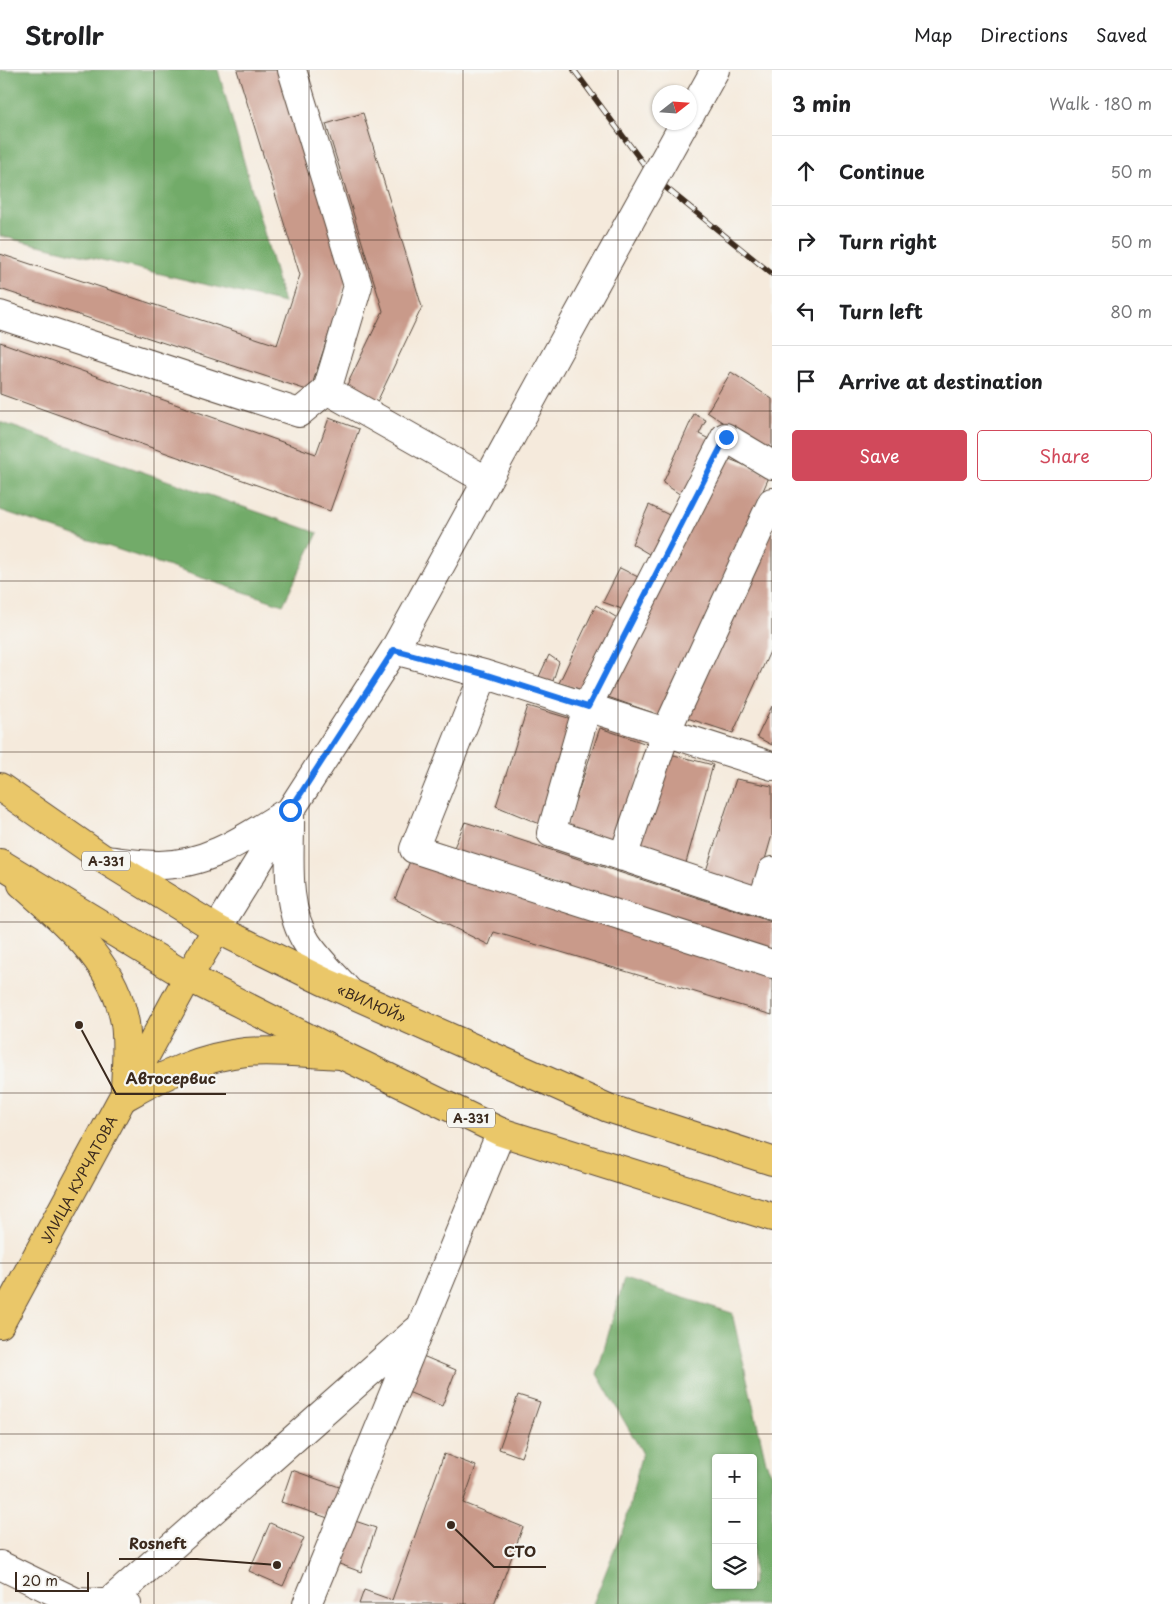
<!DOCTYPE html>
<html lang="en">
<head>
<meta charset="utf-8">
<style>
  body { margin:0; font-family:"Playpen Sans",sans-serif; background:#f2f2f2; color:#202124 }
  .controls { position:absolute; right:15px; bottom:15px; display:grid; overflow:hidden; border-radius:5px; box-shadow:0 1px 4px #0004 }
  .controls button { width:45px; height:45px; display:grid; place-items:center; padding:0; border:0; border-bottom:1px solid #e0e0e0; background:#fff; color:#202124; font:25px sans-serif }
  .compass { position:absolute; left:652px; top:15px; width:45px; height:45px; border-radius:50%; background:#fff; box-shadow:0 1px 4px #0004; rotate:73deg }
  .scale { position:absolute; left:15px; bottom:12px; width:74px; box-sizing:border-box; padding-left:5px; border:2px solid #3b2a1e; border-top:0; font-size:14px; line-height:18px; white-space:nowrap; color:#3b2a1e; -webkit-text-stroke:4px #f6f6f2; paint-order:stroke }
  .stop { position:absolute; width:15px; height:15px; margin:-11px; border:4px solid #1a73e8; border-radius:50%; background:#fff }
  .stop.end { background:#1a73e8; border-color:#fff; box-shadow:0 1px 5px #0008 }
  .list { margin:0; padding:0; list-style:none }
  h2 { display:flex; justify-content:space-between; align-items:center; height:65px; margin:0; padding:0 20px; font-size:21px }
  h2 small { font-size:16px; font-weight:400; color:#757577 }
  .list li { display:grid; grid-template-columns:32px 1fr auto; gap:15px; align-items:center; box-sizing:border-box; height:70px; padding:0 20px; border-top:1px solid #e0e0e0 }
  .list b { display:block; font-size:19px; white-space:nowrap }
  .list em { font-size:16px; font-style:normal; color:#757577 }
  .actions { display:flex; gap:10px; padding:15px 20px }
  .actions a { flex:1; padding:11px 0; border:1px solid #d1495b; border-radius:5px; text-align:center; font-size:18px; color:#d1495b }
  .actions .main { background:#d1495b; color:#fff }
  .icon { flex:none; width:28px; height:28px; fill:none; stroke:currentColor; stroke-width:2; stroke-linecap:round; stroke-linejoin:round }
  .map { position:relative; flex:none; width:772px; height:1534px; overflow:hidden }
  header { display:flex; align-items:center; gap:30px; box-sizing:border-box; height:70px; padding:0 25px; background:#fff; border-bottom:1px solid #e0e0e0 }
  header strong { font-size:24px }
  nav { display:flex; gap:28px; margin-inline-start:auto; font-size:18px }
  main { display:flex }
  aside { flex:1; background:#fff }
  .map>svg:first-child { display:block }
</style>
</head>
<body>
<header>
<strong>Strollr</strong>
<nav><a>Map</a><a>Directions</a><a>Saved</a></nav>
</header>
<main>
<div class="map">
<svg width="772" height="1534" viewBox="0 0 772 1534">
  <rect width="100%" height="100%" fill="#f6f6f2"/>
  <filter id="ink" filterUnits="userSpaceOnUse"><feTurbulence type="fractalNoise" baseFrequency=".02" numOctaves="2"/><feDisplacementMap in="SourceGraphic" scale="10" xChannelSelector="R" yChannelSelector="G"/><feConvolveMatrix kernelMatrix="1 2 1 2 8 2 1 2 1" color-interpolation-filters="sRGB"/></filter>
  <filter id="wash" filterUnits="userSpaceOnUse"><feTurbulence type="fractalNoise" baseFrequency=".0096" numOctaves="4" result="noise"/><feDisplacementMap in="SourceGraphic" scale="20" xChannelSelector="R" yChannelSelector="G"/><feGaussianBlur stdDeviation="1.12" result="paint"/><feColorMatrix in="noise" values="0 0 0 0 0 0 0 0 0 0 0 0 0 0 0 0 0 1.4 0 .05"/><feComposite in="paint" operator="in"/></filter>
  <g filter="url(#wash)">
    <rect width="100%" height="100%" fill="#f5eadc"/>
    <path fill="#72ab69" stroke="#566a44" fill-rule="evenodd" d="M0,0H218L284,233L0,166Z
      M0,352L318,463L283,535L0,440Z
      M624,1209L732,1243L766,1392L772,1404V1534H593L626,1451L642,1382L597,1304ZM716,1388H753V1515H716Z"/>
    <g id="blocks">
      <path fill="#c99a8a" d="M237,0H284L347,208L310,321L0,219V184L277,275L300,205Z
        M363,43L422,237L377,332L346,317L383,241L326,54Z
        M0,272L316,384L329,348L359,359L330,441L0,324Z
        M731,302L772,329V385L707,342Z
        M694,344L706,350L699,364L709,369L684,427L663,413Z
        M724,387L770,405L662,646L605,626Z
        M649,435L673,447L654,487L632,474Z
        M772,460V577L733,663L684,647Z
        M620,498L642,509L627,541L603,532Z
        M596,535L619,549L586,621L559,613Z
        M549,585L559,592L551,617L537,611Z
        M528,636L575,650L540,754L496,736Z
        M772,636V675L757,667Z
        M600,658L647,674L618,779L566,757Z
        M670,684L713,695L684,800L635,785Z
        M736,709L772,716V765L755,825L704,807Z
        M465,752L772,852V885L452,782Z
        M410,791L772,905V945L494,862L489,875L395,829Z
        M418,1284L456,1300L442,1336L403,1320Z
        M518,1325L540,1332L521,1387L499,1379Z
        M444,1384L476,1396L463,1433L523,1457L494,1534H359L364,1520L392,1530Z
        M292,1400L342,1418L331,1449L281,1432Z
        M349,1449L376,1458L361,1502L334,1492Z
        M270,1453L304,1468L283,1516L249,1501Z"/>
    </g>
  </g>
  <g filter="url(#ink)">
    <use href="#blocks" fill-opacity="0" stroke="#57473a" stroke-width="1"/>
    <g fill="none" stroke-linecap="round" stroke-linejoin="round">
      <g stroke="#57473a" stroke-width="30">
        <path id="minor" d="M690,45L715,0
          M0,245L299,343L327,320L358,216L292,0
          M327,320L486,410
          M772,395L725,367L587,637L551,763L772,836
          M394,580L484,604L772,696
          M484,604L414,779L772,894
          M290,741C291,782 283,836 307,873C319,891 336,907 350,923
          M623,787L666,662L772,432
          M105,790C123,792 141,795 159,795C207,795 245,768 284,744
          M762,832L772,801
          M217,859L290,741L394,580L594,216
          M0,1495L76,1532L127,1534
          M108,1533L416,1261
          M307,1534L501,1062"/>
      </g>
      <g stroke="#57473a" stroke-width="30">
        <g id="major">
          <path d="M22,814C66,854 114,891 125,953C128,974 126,996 125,1018"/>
          <path d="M125,1027C163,1005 201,987 246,982C278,979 310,984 342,985"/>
          <path id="s1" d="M0,1254L188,907"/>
        </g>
      </g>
      <g stroke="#57473a" stroke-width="30">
        <g id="highway">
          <path id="s2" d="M0,717L105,790L217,859L323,911L608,1038L772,1091"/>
          <path d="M0,793L188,907L342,985L501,1062L772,1147"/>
          <path d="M188,907L217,859"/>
        </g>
      </g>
      <use href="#minor" stroke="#fff" stroke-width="28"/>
      <use href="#major" stroke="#eac769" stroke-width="28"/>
      <use href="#highway" stroke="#eac769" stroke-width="28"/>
      <g stroke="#3b2a1e" stroke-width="5.5">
        <path id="rail" d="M574,0L654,108L772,204"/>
      </g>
      <use href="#rail" stroke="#f6f6f2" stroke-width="4" stroke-dasharray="11" stroke-linecap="butt"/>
      <g stroke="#57473a" stroke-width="30" stroke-linecap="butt">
        <path id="minor-bridge" d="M594,216L685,52"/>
      </g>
      <use href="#minor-bridge" stroke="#fff" stroke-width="28"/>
    </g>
  </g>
  <g fill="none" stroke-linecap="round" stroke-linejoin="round" filter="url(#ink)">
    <path stroke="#1a73e8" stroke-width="6" d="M290,740L394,580L484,604L588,637L726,367"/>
  </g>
  <path fill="none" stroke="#3b2a1e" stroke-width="1" stroke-opacity="0.55" d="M154,0V1534M309,0V1534M463,0V1534M618,0V1534M0,170H772M0,341H772M0,511H772M0,682H772M0,852H772M0,1023H772M0,1193H772M0,1364H772"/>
  <g text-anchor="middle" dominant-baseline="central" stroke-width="4.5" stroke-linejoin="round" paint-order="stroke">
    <g fill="#f6f6f2" stroke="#73675e" stroke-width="1">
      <rect x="82" y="781.5" width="48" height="19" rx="4"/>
      <rect x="447" y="1038.5" width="48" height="19" rx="4"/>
    </g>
    <g font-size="12" font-weight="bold" fill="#3b2a1e">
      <text x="106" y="791">А-331</text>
      <text x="471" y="1048">А-331</text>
    </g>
    <g font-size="14" fill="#3b2a1e" stroke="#f6f6f2">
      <text stroke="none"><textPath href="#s2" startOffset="431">«ВИЛЮЙ»</textPath></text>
      <text stroke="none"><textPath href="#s1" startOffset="165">УЛИЦА КУРЧАТОВА</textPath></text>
    </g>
  </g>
  <path fill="none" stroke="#3b2a1e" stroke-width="2" d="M79 955L116 1024H226M277 1495L197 1489H119M451 1455L494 1497H546"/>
  <g fill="#3b2a1e" stroke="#f6f6f2" stroke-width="2">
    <circle cx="79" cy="955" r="5"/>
    <circle cx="277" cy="1495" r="5"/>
    <circle cx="451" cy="1455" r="5"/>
  </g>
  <g font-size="15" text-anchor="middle" font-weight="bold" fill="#3b2a1e" stroke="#f6f6f2" stroke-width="4.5" stroke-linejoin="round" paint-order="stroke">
    <text x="171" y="1014">Автосервис</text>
    <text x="158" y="1479">Rosneft</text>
    <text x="520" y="1487">СТО</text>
  </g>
</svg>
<div class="controls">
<button>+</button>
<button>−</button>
<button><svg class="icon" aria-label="layers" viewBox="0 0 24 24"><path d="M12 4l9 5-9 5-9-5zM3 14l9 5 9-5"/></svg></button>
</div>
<svg class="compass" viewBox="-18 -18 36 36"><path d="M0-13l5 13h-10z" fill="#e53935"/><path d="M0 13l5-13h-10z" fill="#757577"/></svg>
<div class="scale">20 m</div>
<div class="stop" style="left:290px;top:740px"></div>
<div class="stop end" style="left:726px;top:367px"></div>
</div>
<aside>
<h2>3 min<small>Walk · 180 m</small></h2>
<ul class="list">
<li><svg class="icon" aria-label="ahead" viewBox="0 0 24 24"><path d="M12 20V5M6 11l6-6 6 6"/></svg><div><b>Continue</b></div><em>50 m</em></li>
<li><svg class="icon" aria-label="right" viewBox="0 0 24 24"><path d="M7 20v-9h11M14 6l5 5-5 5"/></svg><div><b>Turn right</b></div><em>50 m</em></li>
<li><svg class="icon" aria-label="left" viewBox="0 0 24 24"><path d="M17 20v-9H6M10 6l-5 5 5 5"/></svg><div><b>Turn left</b></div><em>80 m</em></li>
<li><svg class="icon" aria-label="arrive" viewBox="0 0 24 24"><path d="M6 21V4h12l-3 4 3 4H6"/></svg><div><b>Arrive at destination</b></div></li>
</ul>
<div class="actions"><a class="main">Save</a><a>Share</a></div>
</aside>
</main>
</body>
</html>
